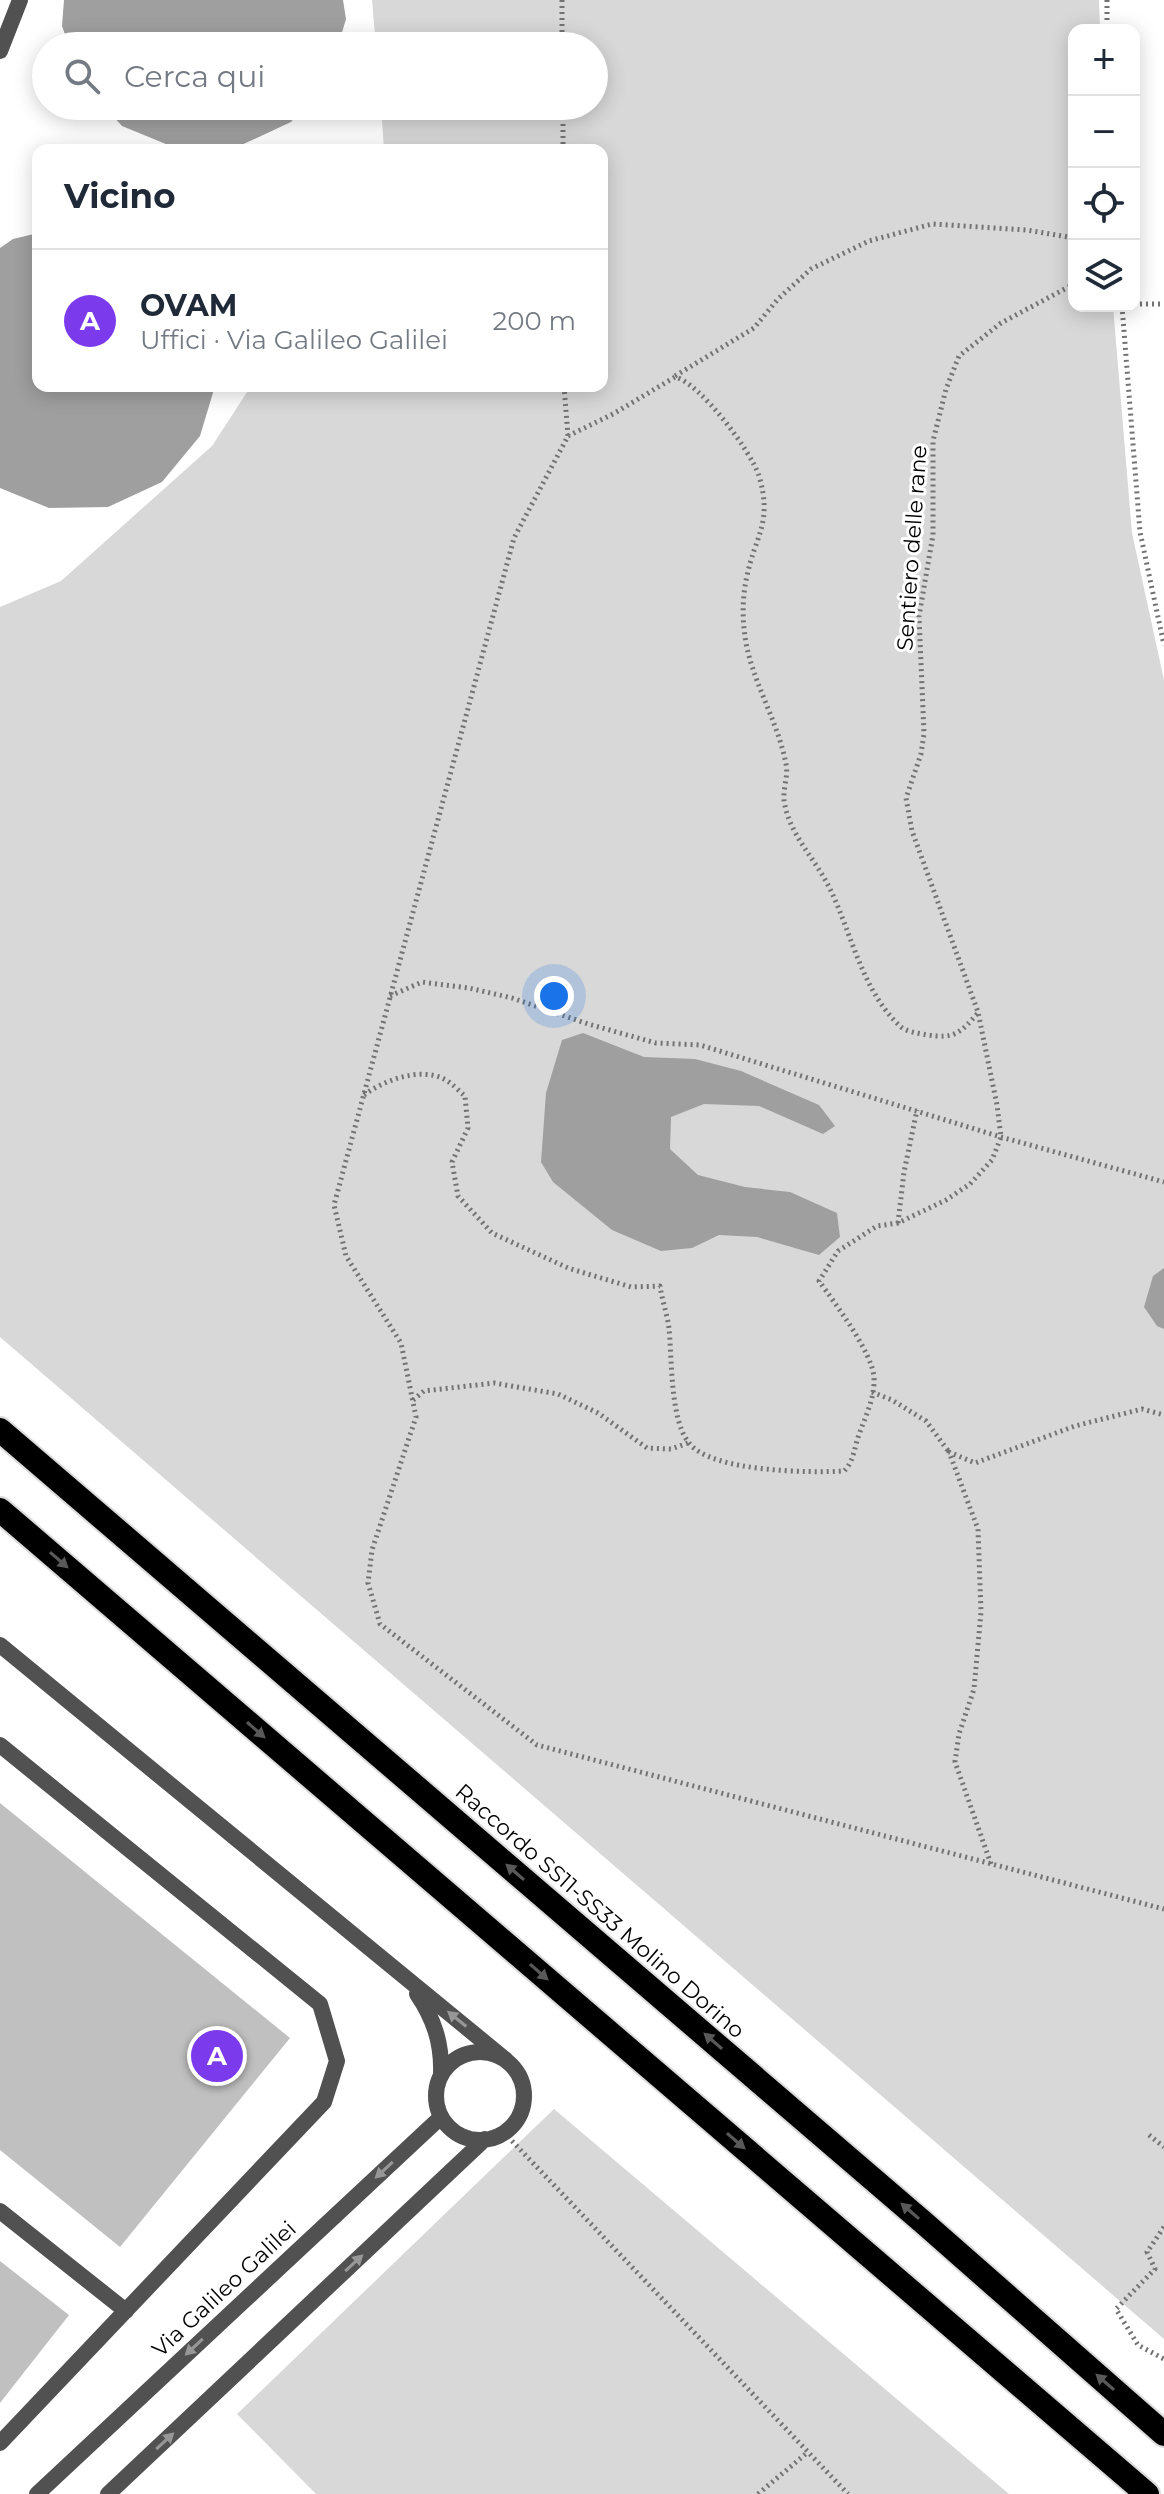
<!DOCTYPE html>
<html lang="it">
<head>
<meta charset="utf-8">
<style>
  body { margin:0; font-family:Montserrat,sans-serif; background:#f2f2f3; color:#1f2937 }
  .controls { position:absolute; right:24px; top:24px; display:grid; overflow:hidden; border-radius:16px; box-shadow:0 4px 20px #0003 }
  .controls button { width:72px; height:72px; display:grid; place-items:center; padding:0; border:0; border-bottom:2px solid #e0e1e3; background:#fff; color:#1f2937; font:40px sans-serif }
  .you { position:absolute; left:554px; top:996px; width:28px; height:28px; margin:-20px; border:6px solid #fff; border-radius:50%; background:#1a73e8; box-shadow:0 0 0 12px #1a73e833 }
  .badge { display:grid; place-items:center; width:52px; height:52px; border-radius:50%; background:#7c3aed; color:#fff; font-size:26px; font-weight:700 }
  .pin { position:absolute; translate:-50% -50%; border:4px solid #fff; box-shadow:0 2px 8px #0006 }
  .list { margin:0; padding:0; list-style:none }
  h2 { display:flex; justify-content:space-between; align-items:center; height:104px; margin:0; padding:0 32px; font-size:34px }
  h2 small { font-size:26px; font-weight:400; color:#747a83 }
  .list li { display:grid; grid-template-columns:52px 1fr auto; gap:24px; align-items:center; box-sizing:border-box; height:144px; padding:0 32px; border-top:2px solid #e0e1e3 }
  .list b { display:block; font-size:30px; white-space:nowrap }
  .list p { margin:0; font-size:26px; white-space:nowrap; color:#747a83 }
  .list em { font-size:26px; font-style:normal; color:#747a83 }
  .icon { flex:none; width:44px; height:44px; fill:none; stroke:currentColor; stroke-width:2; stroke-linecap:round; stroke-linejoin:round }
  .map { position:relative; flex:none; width:1164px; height:2494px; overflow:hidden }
  .search { position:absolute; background:#fff; box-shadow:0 4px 20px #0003; left:32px; top:32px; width:576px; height:88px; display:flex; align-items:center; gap:20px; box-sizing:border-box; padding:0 28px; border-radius:44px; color:#747a83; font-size:30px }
  .panel { position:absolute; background:#fff; box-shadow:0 4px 20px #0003; left:32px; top:144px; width:576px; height:248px; border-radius:16px }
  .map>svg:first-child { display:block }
</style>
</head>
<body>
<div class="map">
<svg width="1164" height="2494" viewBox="0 0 1164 2494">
  <rect width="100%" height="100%" fill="#fff"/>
  <path fill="#d8d8d8" d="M372,0H1099L1100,30H1074V306H1113L1132,533L1164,680V2339L0,1337V607L61,581L212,446L251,386H602V150H384L381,106H594V46H376Z
    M554,2109L1009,2494H316L237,2414Z"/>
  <path fill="#9f9f9f" d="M64,0H343L346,19L338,46H69L62,26Z
    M104,106H304L291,122L237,147L178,149L122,126Z
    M38,233V386H215L200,436L162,482L108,507L49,508L0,488V248L13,239Z
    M583,1033L644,1057L695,1059L741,1071L819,1105L835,1126L823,1134L759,1106L704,1104L671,1117L670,1149L698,1175L745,1187L790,1192L837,1213L840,1237L819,1255L757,1237L719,1235L692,1248L661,1251L612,1230L553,1182L541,1162L546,1093L562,1040Z
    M1164,1268V1329L1157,1326L1144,1307L1153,1276Z"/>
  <path fill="#c0c0c0" d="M0,1803L290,2038L120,2247L0,2150Z
    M0,2261L69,2315L0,2403Z"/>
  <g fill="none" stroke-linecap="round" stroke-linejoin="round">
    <g stroke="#dbdbdb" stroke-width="28">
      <path id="highway" d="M0,1430L924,2223L1164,2434
        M0,1510L1147,2494"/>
    </g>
    <path stroke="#737373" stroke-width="5" stroke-dasharray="2 4" stroke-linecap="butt" d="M562,0V46
      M1107,0V30
      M563,106V150
      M1134,304H1164
      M1122,306L1140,532L1164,645
      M675,376L754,328L778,299L811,269L869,241L932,224L1027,230L1074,238
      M564,386L568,436L514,538L334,1205L346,1256L401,1343L416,1417L372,1550L368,1583L380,1624L537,1745L1164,1909
      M568,436L613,414L675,377C700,383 751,451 759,476C773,523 755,536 747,576C742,598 742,620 746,643C754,685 778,722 786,764C789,777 781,792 785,806C792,838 817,861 831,891C852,935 862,990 899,1025C905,1032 918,1033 927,1035C955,1039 960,1033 978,1013
      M390,996L422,982L469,988L512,998L588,1024L656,1043L700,1045L1001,1137L1164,1182
      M364,1095C384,1080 420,1067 444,1079C452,1083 459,1091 465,1096L468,1128L452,1162L458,1196L492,1233L568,1268L631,1287L660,1286C662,1300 667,1314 669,1328C672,1358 670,1420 689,1443C711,1472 810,1473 844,1471C855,1460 854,1446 860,1432C866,1415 875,1397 874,1378C873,1353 834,1302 819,1281L838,1251L877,1226L898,1223L946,1200L970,1184L992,1160L1001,1137L997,1105L978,1012L912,831L906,798L921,754L924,734L919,616L933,535V441L946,389L959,356L1001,323L1074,284
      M898,1223L904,1172L917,1110
      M872,1392L892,1400L926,1421L949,1452
      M413,1400L424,1391L494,1383L558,1394L598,1413L647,1448L671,1449L688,1443
      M991,1864L955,1762L959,1734L974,1689L981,1612L978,1529L949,1452L975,1463L1075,1426L1142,1409L1164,1415
      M1149,2135L1164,2147
      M512,2141L848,2494
      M1164,2227L1147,2252L1155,2269L1116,2309L1138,2345L1164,2359
      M758,2494L808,2452"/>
    <path stroke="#515151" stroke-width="16" d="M0,51L20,0
      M0,1745L320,2004L337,2061L324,2102L0,2443
      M0,2211L126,2311"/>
    <path stroke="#515151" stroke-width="16" d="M0,1645L506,2060
      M417,1994C434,2019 442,2043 441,2074
      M436 2096a44 44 0 1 1 88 0a44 44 0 1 1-88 0Z
      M37,2494L441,2117
      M108,2494L485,2139"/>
    <use href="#highway" stroke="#000" stroke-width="24"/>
  </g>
  <defs><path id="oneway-solid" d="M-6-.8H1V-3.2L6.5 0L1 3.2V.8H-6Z" transform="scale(2)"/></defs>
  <g fill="#595959">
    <use href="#oneway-solid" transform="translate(59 1560) rotate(41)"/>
    <use href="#oneway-solid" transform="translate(256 1730) rotate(41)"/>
    <use href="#oneway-solid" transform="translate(515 1872) rotate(-139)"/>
    <use href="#oneway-solid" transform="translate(539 1972) rotate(41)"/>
    <use href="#oneway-solid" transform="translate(713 2041) rotate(-139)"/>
    <use href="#oneway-solid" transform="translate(736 2141) rotate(41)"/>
    <use href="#oneway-solid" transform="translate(910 2211) rotate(-139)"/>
    <use href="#oneway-solid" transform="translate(1105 2382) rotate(-139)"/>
  </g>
  <g fill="#979797">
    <use href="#oneway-solid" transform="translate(457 2019) rotate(-141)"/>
    <use href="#oneway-solid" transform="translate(384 2170) rotate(137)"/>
    <use href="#oneway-solid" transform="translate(354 2263) rotate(-43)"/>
    <use href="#oneway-solid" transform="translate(194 2347) rotate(137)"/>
    <use href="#oneway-solid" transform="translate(165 2441) rotate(-43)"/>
  </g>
  <g text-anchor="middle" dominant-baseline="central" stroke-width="6" stroke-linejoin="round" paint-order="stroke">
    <g font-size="22" fill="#000" stroke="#fff">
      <text transform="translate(912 548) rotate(-86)">Sentiero delle rane</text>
      <text transform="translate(600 1911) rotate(41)">Raccordo SS11-SS33 Molino Dorino</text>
      <text transform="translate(224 2289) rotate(-43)">Via Galileo Galilei</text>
    </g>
  </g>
</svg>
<div class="controls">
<button>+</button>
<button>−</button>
<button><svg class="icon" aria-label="locate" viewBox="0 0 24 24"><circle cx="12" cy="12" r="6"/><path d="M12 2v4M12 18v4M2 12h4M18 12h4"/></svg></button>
<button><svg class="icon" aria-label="layers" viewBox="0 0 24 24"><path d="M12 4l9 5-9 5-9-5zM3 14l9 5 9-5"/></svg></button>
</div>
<div class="you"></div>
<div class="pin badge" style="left:217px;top:2056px">A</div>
<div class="search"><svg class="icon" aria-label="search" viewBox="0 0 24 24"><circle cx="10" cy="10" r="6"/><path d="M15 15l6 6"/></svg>Cerca qui</div>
<section class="panel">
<h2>Vicino<small></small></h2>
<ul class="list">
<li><span class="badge">A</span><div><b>OVAM</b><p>Uffici · Via Galileo Galilei</p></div><em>200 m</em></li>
</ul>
</section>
</div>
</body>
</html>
